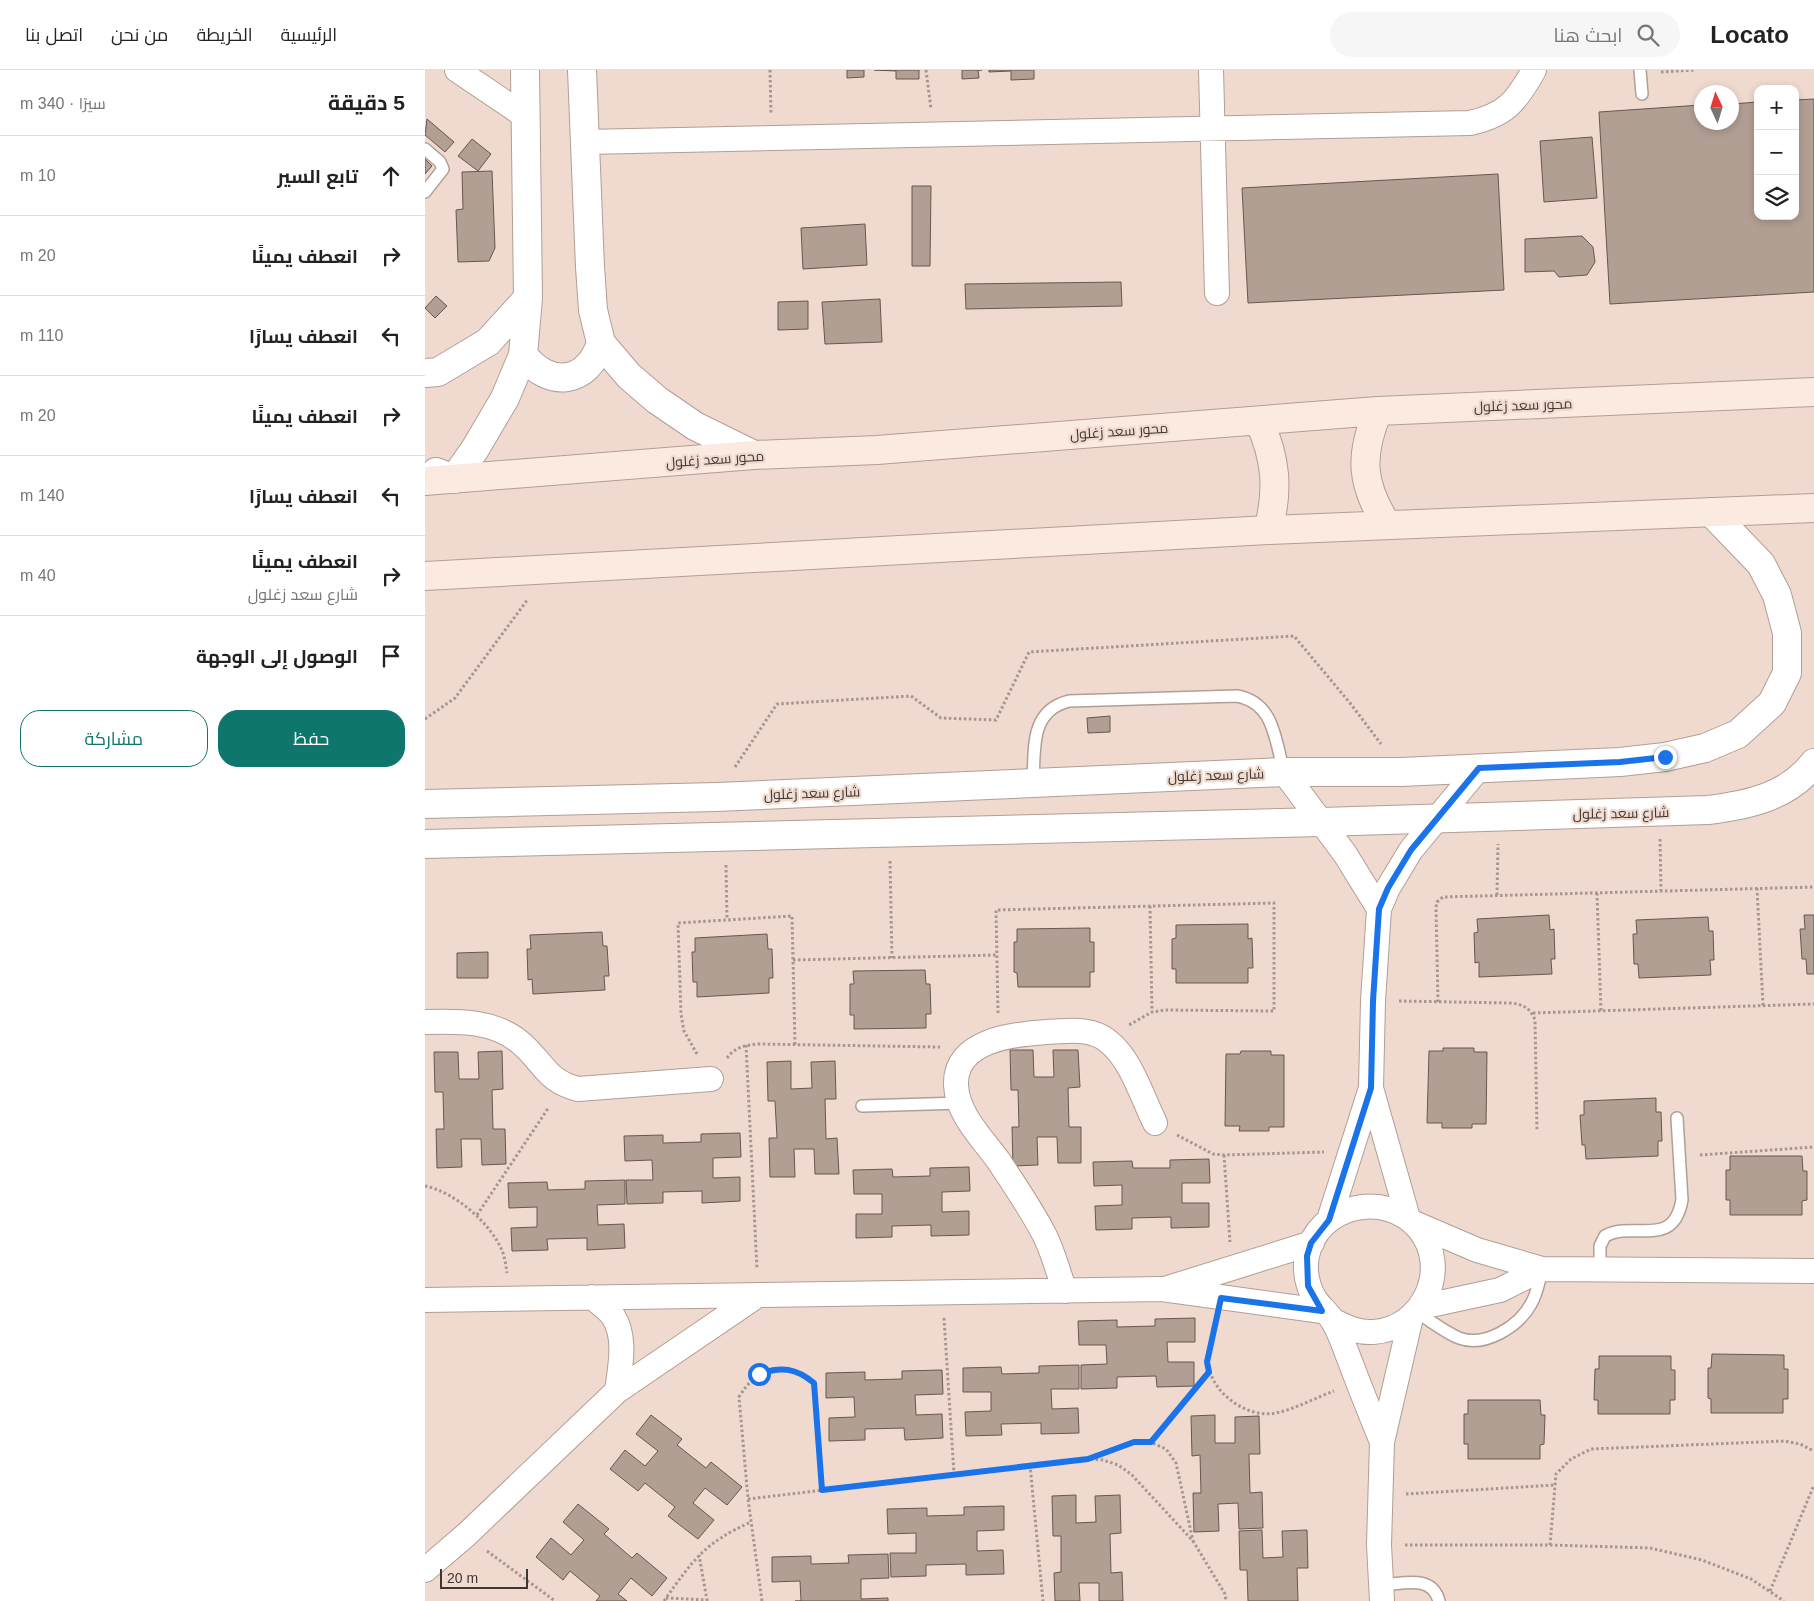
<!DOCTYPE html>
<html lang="ar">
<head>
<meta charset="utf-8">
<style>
  body { margin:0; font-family:Helvetica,Cairo,sans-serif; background:#f6f6f6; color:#222; direction:rtl }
  .controls { position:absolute; right:15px; top:15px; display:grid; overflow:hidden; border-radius:10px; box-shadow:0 2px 8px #0003 }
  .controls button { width:45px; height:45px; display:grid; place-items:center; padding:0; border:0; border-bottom:1px solid #e0e0e0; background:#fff; color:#222; font:25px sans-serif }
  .compass { position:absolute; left:1269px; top:15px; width:45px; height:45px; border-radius:50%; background:#fff; box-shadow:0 2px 8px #0003; rotate:356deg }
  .scale { position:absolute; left:15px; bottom:12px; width:88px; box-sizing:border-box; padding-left:5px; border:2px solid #3e3632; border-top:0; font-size:14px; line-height:18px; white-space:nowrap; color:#3e3632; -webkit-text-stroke:4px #f0dacf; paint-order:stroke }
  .stop { position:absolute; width:15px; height:15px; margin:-11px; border:4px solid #1a73e8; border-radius:50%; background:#fff }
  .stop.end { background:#1a73e8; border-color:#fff; box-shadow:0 1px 5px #0008 }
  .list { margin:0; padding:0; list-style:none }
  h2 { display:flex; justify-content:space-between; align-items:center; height:65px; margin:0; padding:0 20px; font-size:21px }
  h2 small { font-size:16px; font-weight:400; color:#767676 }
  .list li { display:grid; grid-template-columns:32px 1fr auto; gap:15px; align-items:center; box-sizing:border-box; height:80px; padding:0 20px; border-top:1px solid #e0e0e0 }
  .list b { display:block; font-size:19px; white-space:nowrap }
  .list p { margin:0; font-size:16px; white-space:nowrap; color:#767676 }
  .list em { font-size:16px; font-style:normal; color:#767676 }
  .actions { display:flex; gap:10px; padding:15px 20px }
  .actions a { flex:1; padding:11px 0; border:1px solid #0f766e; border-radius:20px; text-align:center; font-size:18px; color:#0f766e }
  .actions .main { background:#0f766e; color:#fff }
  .icon { flex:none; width:28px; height:28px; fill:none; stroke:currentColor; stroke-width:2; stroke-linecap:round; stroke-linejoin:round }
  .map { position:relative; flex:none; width:1389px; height:1531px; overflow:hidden; direction:ltr }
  header { display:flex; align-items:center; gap:30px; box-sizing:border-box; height:70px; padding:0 25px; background:#fff; border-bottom:1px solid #e0e0e0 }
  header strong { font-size:24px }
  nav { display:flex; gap:28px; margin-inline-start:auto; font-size:18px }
  .search { width:350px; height:45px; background:#f6f6f6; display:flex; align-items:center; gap:12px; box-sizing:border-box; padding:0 18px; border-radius:28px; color:#767676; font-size:19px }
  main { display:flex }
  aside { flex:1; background:#fff }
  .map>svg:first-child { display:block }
</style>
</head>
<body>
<header>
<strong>Locato</strong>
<div class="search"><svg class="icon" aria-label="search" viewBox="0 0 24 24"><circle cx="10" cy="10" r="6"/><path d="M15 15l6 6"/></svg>ابحث هنا</div>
<nav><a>الرئيسية</a><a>الخريطة</a><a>من نحن</a><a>اتصل بنا</a></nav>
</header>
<main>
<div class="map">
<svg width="1389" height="1531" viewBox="0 0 1389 1531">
  <rect width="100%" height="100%" fill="#f0dacf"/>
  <path fill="#b29f94" stroke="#68574d" d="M422,0H439V7L422,8Z
    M449,0H494V9H471V1Z
    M537,0H557H553L554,8L537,9Z
    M564,0H609V9L586,10V1L564,2Z
    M1389,29V222L1185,234L1174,42L1276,35V52H1306V34L1333,32V146H1370V30Z
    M2,49L29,72L20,82L0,65Z
    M1167,67L1172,128L1119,132L1115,71Z
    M47,69L66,84L53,101L33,86Z
    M0,89L7,96L0,104Z
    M67,101L70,178L64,191L33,192L31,140L38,139L37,102Z
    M1073,104L1079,220L823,233L817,118Z
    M487,116H506L505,196H487Z
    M440,154L442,195L378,199L376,158Z
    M1157,166L1168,177L1170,192L1162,205L1134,207L1129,201L1100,202V169Z
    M696,212L697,236L541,239L540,214Z
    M11,226L22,236L10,248L0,238Z
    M455,229L457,272L400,274L397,232Z
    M383,231V259L353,260V232Z
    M685,646V662L663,663L662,648Z
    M1124,845L1125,860L1129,859L1130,889H1126L1127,904L1054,907V892L1050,893L1049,863L1053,862L1052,849Z
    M1379,845H1389V904H1382L1381,889H1377L1375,859H1380Z
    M1283,847L1284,861H1288L1289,890H1285L1286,905L1214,908L1213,894H1209L1208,864H1212L1211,850Z
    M823,854V869L827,868L828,898H823V913H751V899H747V869L751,868V855Z
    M665,858V872H669V902H665V917H593L592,903L589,902V872H592V859Z
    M177,862L178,876H182L184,906H179L180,920L108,924L107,909L103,910L102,879H106L105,865Z
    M342,864L343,879H347L348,908H344V923L272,927V912H268L267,882H270V868Z
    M63,882V908H32V883Z
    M500,900L501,914H505L506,944H501V958L429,959V945H425V914H429L428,901Z
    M1018,978H1049V982H1062L1061,1054H1047V1058H1017V1053H1002L1004,981H1018Z
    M585,980H608L609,1007H629L628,980H653L655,1017L643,1018L644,1057H656V1093H633L632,1067H612L613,1095L588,1096L587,1057H594L593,1020H586Z
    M77,981L78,1019L67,1020L68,1059H80L81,1094L57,1095L56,1069H36L37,1097L12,1098L11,1059H19L18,1022H10L9,982H33L34,1009H54L53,982Z
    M816,981H846V985H859V1057H844V1061H814L815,1056H800L801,984H815Z
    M366,991V1019L387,1018L386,992L410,991L411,1029H400L401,1069L412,1068L414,1104H390L389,1079H369L370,1107H345L344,1068H352L350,1031H343L342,992Z
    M1231,1028V1042H1236L1237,1071H1233V1086L1161,1089L1160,1075H1157L1155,1045H1159V1031Z
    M315,1063L316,1087L288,1088V1108L315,1107V1131L277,1133V1121L238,1122V1133L202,1134L201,1110H228L227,1090L200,1091L199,1066L238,1065V1073L276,1072V1064Z
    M1305,1086H1377L1378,1101H1382V1130L1377,1131V1145H1305V1130H1301V1100H1305Z
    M784,1089L785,1113H757V1133H784V1157L746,1158V1147L707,1148V1159L671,1160L670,1136L697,1135V1115L669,1116L668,1092L707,1091L708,1098H745V1090Z
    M544,1097L545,1121L517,1122V1142L544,1141V1165L506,1166V1155L467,1156V1167L431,1168V1144H457V1124H429L428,1100L467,1099L468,1107L505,1106V1098Z
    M200,1110V1134L172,1135L173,1155L199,1154L200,1178L162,1180V1168L122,1169L123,1180L87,1181L86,1158L112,1157V1137L84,1138L83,1113L122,1112L123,1120L160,1119V1111Z
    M770,1248V1272H742L743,1292H769V1316L732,1317L731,1306L692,1307V1318L656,1319V1295L682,1294L681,1275H654L653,1251L692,1250V1257L730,1256V1249Z
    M1287,1284L1359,1285V1299H1363V1329H1358V1343H1286V1329L1283,1328V1298H1286Z
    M1174,1286H1246V1300H1250V1330H1245V1344H1173V1330H1169L1170,1299H1174Z
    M654,1295V1319H626L627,1339L653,1338L654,1363L616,1364V1353L576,1354L577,1365L541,1366L540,1342L566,1341V1322H538V1298L576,1297L577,1304L614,1303V1296Z
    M517,1300L518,1324L490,1325L491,1345L517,1344L518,1368L480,1370L479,1358L440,1359V1370L404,1371V1348L430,1347L429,1327L401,1328V1303L440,1302V1310L477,1309V1301Z
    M1043,1330H1115L1116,1345H1120L1119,1374L1115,1375V1389H1043V1374H1039V1344H1043Z
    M226,1345L257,1369L252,1375L281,1398L286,1392L317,1417L302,1435L280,1418L268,1433L289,1450L273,1469L243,1446L250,1437L220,1413L213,1421L185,1399L200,1380L220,1396L233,1381L211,1364Z
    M790,1345V1373H810V1347L834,1346L835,1384H824L825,1423L837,1422L838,1458L814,1459L813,1433L793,1434L794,1461L769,1462L768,1423H776L775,1385L767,1386L766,1346Z
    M651,1425V1453L671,1452L670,1426L695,1425L696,1463L685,1464L686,1503L697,1502L698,1531H674V1513H654L655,1531H630L629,1503L636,1502V1466H628L627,1426Z
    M153,1434L184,1459L179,1464L207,1488L212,1483L242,1508L227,1526L206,1508L193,1524L202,1531H171L175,1526L145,1501L138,1510L111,1487L126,1468L146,1485L159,1470L138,1452Z
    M579,1436V1460L552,1461V1481L578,1480L579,1504L541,1505V1494L501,1495V1506L466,1507L465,1483H491V1463L463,1464L462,1439L502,1438V1446L539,1445V1437Z
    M837,1460L838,1488L858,1487L857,1461L882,1460L883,1498H872L873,1531H823L822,1500H815L814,1461Z
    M463,1484L464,1508L436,1509V1529L463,1528V1531H370H376L375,1511L347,1512V1487L386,1486V1494L424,1493L423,1485Z"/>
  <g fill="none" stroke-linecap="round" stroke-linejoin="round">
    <g stroke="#b29e94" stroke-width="14">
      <path id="service" d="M1215,0L1217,24
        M0,79L15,92L18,99L0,122
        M608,713C610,680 604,641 644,631L812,626C850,633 850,671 859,702
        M437,1036L536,1033
        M1175,1200V1176L1180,1166C1209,1150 1248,1180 1257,1130L1252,1048
        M991,1242C1005,1250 1019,1262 1034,1268C1060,1278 1094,1256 1106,1234C1112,1224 1114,1211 1117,1201
        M956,1515C978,1514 1007,1504 1014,1531"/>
    </g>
    <g stroke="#b29e94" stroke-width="26">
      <path id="minor" d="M32,0L100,46
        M786,0L792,223
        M159,72L1045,53C1081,45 1091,32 1109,0
        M859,702L920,784L954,839
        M0,952C34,951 71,950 98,975C119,994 123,1012 153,1019L286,1009
        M946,1018L983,1148
        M904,1150L946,1018L948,931L954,839L963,818L986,780L1054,698
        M989,1153L1052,1180L1117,1199L1389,1201
        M743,1218L887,1173
        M640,1221C633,1202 628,1181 619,1164C606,1139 589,1114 573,1090C557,1068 532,1044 531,1015C529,970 589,964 622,962C643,961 667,957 684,972C707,991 717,1027 730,1053
        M167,1227C174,1233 183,1239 188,1246C202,1268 195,1297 192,1321
        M0,1230L737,1219L897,1241
        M996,1237L1075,1220L1117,1199
        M909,1251C921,1257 933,1263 948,1262C999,1259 1026,1198 994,1159C961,1119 892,1135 882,1186C880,1196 881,1207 884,1216C890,1236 902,1239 909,1253C916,1265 920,1279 925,1291C935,1318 946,1345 957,1372
        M0,1500L41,1465L192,1321L333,1225
        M957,1531L954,1475L957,1372L986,1247"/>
    </g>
    <g stroke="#b29e94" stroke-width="30">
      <path id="tertiary" d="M157,0L165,197L168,240L176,273L204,306L232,330L270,356L329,385
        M98,285C125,319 162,314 176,273
        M0,303L13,302L63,272L103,228
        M11,402L29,409L50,379L80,328L98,285L103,228L100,0
        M0,734L291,727L859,702H976L1195,692L1240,687L1280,678L1313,664L1347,633L1362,603V563L1352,525L1336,494L1286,442
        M0,774L896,752L1283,740C1323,735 1363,727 1389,693"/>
    </g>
    <g stroke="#b29e94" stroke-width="30">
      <path id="secondary" d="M953,341C934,386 936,414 962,455
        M834,351C851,388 854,420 843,460
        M0,411L329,385L452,380L953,341L1389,322
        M0,506L843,460L1389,438"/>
    </g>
    <path stroke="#a6968e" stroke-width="3" stroke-dasharray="2.5 2.5" stroke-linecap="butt" d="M345,0L346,43
      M501,0L506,39
      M1236,2L1270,0
      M0,649L30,628L103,529
      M310,697L352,634L486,626L516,648L571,650L604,582L869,566L925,633L956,674
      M1235,769L1236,821
      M465,791L467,888
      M301,795L302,850
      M1332,818L1338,936
      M1172,823L1176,941
      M1072,825L1073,774
      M725,836L727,942
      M368,890L572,885
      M974,931L1084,933C1097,934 1105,937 1110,950L1112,1061
      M1013,932L1011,837L1012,832L1018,827L1389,817
      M573,943L571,840L849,833V941L740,940L727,942L704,955
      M1108,943L1389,934
      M321,975L332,1199
      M272,984L259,961L256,944L253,853L367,846L370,975
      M302,988C310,977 320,975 334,974L515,977
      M752,1065L788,1084L799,1085L899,1082
      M799,1085L805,1172
      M1275,1085L1389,1077
      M0,1116C30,1122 67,1154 78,1183C80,1189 81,1196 82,1203
      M52,1145L124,1037
      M519,1248L529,1404
      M791,1253C788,1265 781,1282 783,1294C787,1323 822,1349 851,1343C870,1339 890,1328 909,1321
      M725,1372L784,1302
      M666,1388L709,1373L725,1372L741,1379L751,1393L768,1471
      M605,1395L618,1531
      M981,1424L1130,1415
      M323,1429L663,1389L678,1390L693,1395L706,1404L768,1471L800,1524L801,1531
      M980,1475H1125L1225,1478L1277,1490L1326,1509L1359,1531
      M1125,1475L1131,1404L1146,1389L1166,1379L1360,1371L1375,1374L1389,1381
      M62,1481L130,1531
      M1345,1521L1389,1415
      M241,1528L282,1530L274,1485
      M239,1531C268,1490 279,1473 326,1452
      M337,1531L323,1429L314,1327C333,1295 360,1290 389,1313L397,1421"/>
    <use href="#service" stroke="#fff" stroke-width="11"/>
    <use href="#minor" stroke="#fff" stroke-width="24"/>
    <use href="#tertiary" stroke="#fff" stroke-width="28"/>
    <use href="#secondary" stroke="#fbeae0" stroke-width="28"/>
  </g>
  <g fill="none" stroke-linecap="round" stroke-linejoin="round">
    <path stroke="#1a73e8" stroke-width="6" d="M334,1304C356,1296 371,1298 389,1313L397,1420L663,1389L709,1372H726L784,1302L782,1292L796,1228L897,1241L883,1216L882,1186L886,1173L904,1150L946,1018L948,931L954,839L963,818L986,780L1054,698L1195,692L1240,687"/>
  </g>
  <g text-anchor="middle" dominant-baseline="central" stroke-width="4.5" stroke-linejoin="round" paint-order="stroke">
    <g font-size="14" fill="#3e3632" stroke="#f0dacf">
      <text transform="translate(1098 335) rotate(-2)">محور سعد زغلول</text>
      <text transform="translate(694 361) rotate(-4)">محور سعد زغلول</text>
      <text transform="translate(290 389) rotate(-4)">محور سعد زغلول</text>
      <text transform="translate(791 705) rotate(-2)">شارع سعد زغلول</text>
      <text transform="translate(387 723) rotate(-2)">شارع سعد زغلول</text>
      <text transform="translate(1196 743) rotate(-1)">شارع سعد زغلول</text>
    </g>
  </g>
</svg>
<div class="controls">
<button>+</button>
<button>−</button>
<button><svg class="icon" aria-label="layers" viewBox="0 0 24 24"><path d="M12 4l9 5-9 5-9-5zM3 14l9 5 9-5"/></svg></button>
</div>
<svg class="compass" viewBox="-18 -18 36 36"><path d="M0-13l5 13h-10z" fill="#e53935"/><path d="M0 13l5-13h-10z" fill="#767676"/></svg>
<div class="scale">20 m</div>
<div class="stop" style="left:334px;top:1304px"></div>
<div class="stop end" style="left:1240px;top:687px"></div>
</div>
<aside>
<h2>5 دقيقة<small>سيرًا · 340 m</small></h2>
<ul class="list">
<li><svg class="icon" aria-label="ahead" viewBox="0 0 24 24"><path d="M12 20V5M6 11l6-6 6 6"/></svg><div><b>تابع السير</b></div><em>10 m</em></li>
<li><svg class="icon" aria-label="right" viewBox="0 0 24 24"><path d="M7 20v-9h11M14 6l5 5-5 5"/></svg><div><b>انعطف يمينًا</b></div><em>20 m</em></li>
<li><svg class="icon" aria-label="left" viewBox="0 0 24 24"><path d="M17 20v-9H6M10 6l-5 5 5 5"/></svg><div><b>انعطف يسارًا</b></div><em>110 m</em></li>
<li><svg class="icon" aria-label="right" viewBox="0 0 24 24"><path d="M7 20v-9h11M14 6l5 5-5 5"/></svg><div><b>انعطف يمينًا</b></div><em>20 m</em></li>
<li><svg class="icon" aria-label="left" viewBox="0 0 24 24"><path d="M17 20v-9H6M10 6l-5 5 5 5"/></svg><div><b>انعطف يسارًا</b></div><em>140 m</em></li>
<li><svg class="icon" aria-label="right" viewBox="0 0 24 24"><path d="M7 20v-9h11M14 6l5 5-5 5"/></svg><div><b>انعطف يمينًا</b><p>شارع سعد زغلول</p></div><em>40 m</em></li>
<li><svg class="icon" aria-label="arrive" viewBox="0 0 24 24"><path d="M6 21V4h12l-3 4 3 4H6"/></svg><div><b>الوصول إلى الوجهة</b></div></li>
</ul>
<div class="actions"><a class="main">حفظ</a><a>مشاركة</a></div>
</aside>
</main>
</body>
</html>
